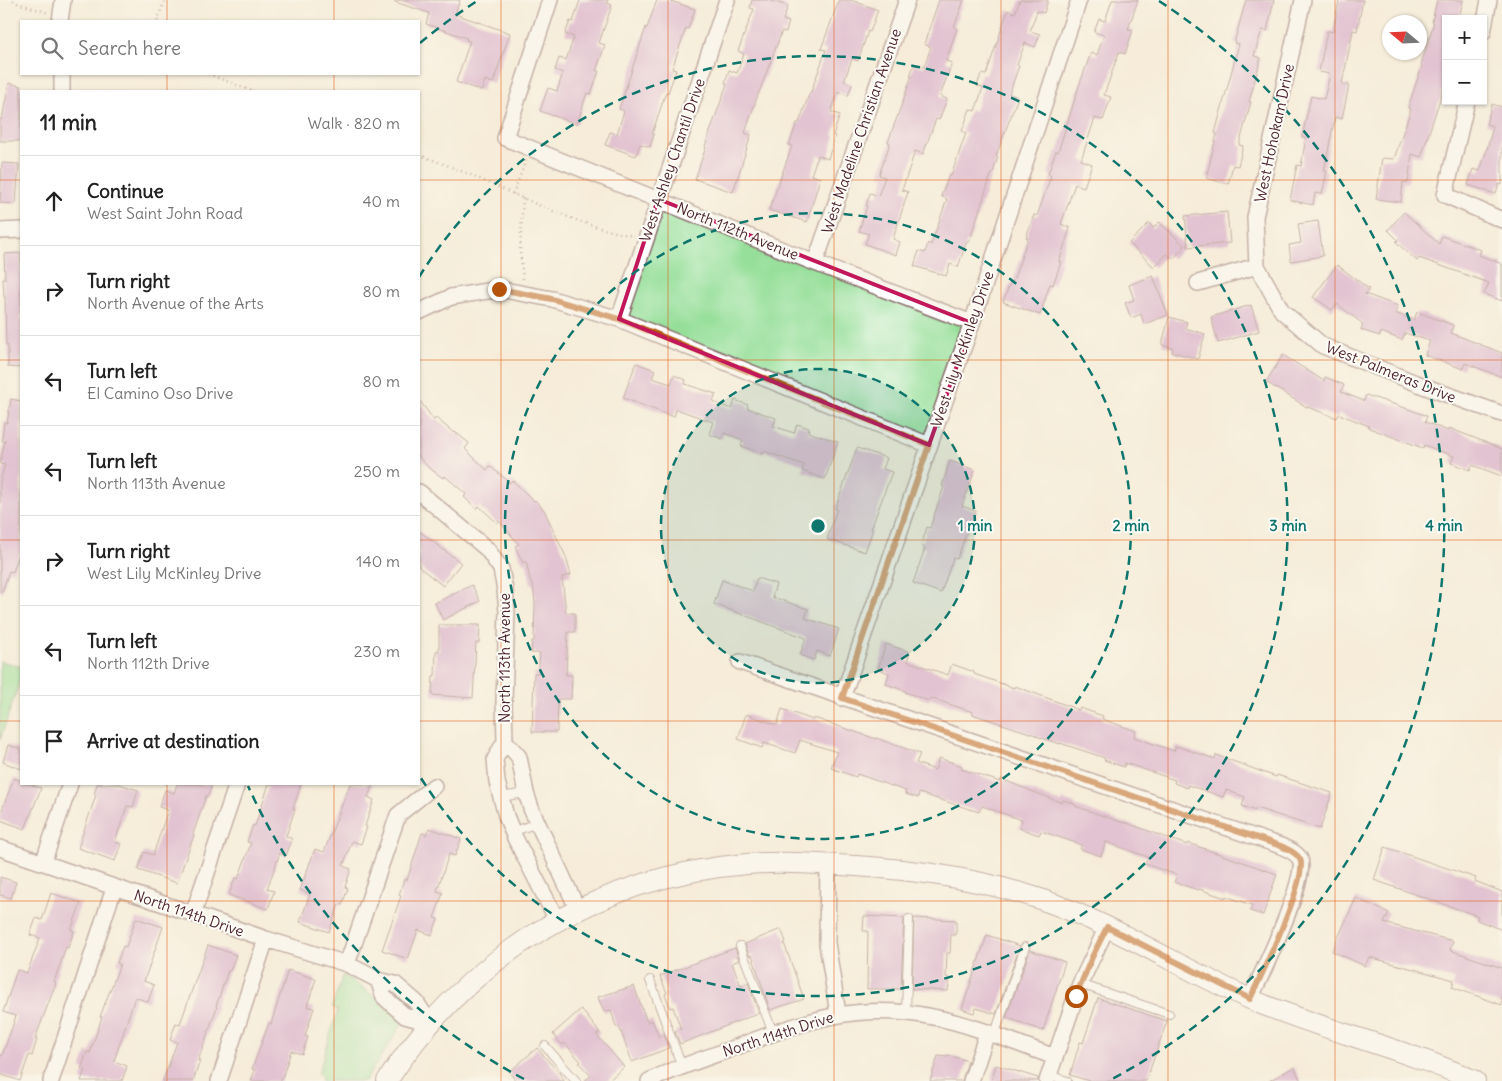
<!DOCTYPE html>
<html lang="en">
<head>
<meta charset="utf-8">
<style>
  body { margin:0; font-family:Delius,sans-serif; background:#f6f6f6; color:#222 }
  .controls { position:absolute; right:15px; top:15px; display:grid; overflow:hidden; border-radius:0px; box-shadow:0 1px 4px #0004 }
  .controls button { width:45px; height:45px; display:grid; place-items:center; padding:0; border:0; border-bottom:1px solid #e0e0e0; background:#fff; color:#222; font:25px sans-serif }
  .compass { position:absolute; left:1382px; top:15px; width:45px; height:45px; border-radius:50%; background:#fff; box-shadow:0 1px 4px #0004; rotate:289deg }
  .stop { position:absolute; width:15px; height:15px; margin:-11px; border:4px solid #b45309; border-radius:50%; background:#fff }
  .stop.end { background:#b45309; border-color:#fff; box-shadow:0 1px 5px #0008 }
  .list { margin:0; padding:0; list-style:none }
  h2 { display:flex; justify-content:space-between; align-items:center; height:65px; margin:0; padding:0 20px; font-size:21px }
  h2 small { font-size:16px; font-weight:400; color:#767676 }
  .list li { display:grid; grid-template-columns:32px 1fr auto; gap:15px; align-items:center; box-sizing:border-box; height:90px; padding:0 20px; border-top:1px solid #e0e0e0 }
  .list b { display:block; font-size:19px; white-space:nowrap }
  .list p { margin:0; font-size:16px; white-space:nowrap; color:#767676 }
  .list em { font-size:16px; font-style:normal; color:#767676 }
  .icon { flex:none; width:28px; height:28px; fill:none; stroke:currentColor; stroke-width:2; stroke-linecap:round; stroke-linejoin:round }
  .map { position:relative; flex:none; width:1502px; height:1081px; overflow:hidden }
  .search { position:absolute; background:#fff; box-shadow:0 1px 4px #0004; left:20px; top:20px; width:400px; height:55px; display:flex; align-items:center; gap:12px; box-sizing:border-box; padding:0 18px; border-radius:0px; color:#767676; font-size:19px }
  .panel { position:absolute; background:#fff; box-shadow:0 1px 4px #0004; left:20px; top:90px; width:400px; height:695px; border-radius:0px }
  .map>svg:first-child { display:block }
</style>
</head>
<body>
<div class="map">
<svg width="1502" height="1081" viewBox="0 0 1502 1081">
  <rect width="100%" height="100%" fill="#fdfcf7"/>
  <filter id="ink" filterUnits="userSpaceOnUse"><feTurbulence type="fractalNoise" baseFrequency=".02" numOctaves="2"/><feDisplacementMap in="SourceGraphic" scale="10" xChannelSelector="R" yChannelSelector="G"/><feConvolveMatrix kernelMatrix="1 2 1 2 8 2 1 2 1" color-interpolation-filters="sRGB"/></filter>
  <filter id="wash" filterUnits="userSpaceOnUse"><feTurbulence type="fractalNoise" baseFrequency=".0096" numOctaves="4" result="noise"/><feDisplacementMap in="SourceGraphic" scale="20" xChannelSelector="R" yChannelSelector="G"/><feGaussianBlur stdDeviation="1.12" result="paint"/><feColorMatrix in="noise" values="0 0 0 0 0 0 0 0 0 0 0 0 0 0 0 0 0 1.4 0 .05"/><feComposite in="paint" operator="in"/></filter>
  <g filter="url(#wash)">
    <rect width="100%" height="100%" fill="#f6ecd9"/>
    <path fill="#96df9a" stroke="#707f62" d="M658,199L972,323L929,445L619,319Z
      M0,661L21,667V677L0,740Z
      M343,975C363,988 385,1003 401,1022V1026L365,1081H321L322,1078L318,1074L338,1010L332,1007Z"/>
    <g id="blocks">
      <path fill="#ca91c8" d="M395,0H460L455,14L510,33L493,83L485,80L482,91L456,82L470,41L466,40L467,38L426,24L429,13L395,2Z
        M580,0H608L607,3L612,5L599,43L605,45L596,71H599L591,94L587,93L577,124L540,111L548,88L557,91L563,73L555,70L559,58L566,60L574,37L565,34L570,21L573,22Z
        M657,0H668L695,9L688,29L686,28L672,69L676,70L668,93L666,92L652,134H654L650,147L640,144L636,156L605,145L610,132L617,134L624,111L619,109L646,27L647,28Z
        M752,0H768L788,6L783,20L789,22L786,32L782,31L755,103L745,133L751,135L733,192L695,179L706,147L705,146L727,84L725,83L729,70L737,73L744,54L738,51L754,9L750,8Z
        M839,0H851L878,10L870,32L868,31L858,61L852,59L844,81L852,84L848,96L838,92L831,112L840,115L833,135L835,136L828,159L818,155L811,175L820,178L807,222L769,210L792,146L789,145L797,123H799L810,92H811L826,50L821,49Z
        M939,0H964L954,27L957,28L946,61L952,63L940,96L947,99L939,120L936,119L923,154L915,151L902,190L908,192L893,239L900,242L896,255L865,244L869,234L859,231L867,206H866L870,193L878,196L885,177L879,175L890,143L888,142L912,76H910L914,64L924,67L931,47L924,44Z
        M1020,0H1048L1044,13L1037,11L1030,31L1040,34L1035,47L1025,43L1017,65L1019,66L1009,94L1018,97L996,156L998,157L992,175H991L969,242L967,241L958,267L950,264L946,276L914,266L919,251L925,253L928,243L931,245L947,199L941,196L949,175L951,176L966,133L962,131L970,109L975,111L983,88L977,86L981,74L986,75L1008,10L1015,13Z
        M1112,0H1138L1128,29L1133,30L1125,54L1119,52L1104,95L1111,97L1103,120L1095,118L1081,160L1092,164L1084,187L1075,184L1061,224L1070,228L1059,262H1061L1053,285L1050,284L1040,315L1003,302L1010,283L1012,284L1028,238L1026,237L1034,215L1037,216L1051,176L1048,174L1056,151L1058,152L1079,86L1091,53L1097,55L1104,35L1094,32L1099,19L1105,21Z
        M1246,0H1274L1267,31L1262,30L1254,56L1261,58L1249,102H1251L1239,145L1243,146L1238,166L1233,165L1228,184L1206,178L1217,134L1215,133L1239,44L1234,43Z
        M1339,0H1363L1357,31L1353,30L1342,84L1349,85L1342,119L1335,117L1324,171H1327L1322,194L1315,193L1313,205L1290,200L1297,165L1301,166L1306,138L1302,137L1311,96L1324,99L1330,74L1319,72L1327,31L1333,32Z
        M1437,0H1463L1459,19H1446V81L1421,157L1412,154L1408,183L1403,182L1401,202L1376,199L1382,158L1394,159L1411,109L1408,108L1422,66L1421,65L1434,22H1432Z
        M9,83L21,86V141H0V119H2Z
        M1492,104L1502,107V185L1499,184L1496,194L1468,185L1473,169L1480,171L1488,146L1493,126L1486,124Z
        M2,163L19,164L16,204L0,203Z
        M1227,212L1230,243L1188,247L1185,216Z
        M1404,212L1439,244L1442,236L1481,250L1479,255L1502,264V301L1484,294L1489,283L1419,258L1417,261L1396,242L1398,240L1388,230Z
        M1318,221L1323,256L1291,261L1289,245L1301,243L1298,224Z
        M1159,222L1185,246L1173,259L1167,254L1154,267L1129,243L1149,223L1153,228Z
        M21,253V368L8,367V345H6L5,297H4L3,279H5L4,254Z
        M1337,265L1369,289L1365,294L1398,306L1395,313L1414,320L1417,312L1453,325L1451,333L1502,353V377L1465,363L1463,369L1425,355L1430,341L1405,333L1402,340L1381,332L1380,336L1361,330L1363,324L1337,304L1332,310L1313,297Z
        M1153,276L1168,315L1144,324L1141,314L1131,318L1125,303L1134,300L1129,285Z
        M1251,305L1259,331L1218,343L1211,317Z
        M1169,317L1187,322L1185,328L1205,334L1198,359L1172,352L1173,348L1162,345Z
        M1283,355L1324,381L1325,377L1344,385L1341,392L1364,401L1366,395L1408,409L1427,416L1425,422L1448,431L1449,428L1502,449V476L1472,465L1470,470L1451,463L1454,456L1424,445L1423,448L1369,428V426L1339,414L1337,418L1305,406L1266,382Z
        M636,363L655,370L652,378L671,384L674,375L686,380L685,384L716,394L713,402L732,409L735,400L748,405L747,408L776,418L773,426L794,433L797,424L809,428L808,432L838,442L825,479L802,471L804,465L764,451L763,454L741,446L743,440L724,433L722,439L709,434L713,422L676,409L674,417L623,398Z
        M11,399L21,401V549L13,572L9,571L2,592H0V482L5,465L0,464L5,441H2L4,422L7,423Z
        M419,400L434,420L436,418L454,433L455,432L469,443L465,449L487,470L490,466L510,483L512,480L534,501L535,500L544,510L566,557L571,575L562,577L566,613H575V632H568L566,675H572L571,699H558L557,732H532L534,673H538L540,653H531L532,641H534L535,603L533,584H531L526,561L523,563L515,546L519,544L499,521L497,523L479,506L477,509L464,497L466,494L445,476L443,478L428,467L419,457Z
        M857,448L887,458L883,469L892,472L871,529H873L865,552L827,539L837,509H835Z
        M950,461L975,470L962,506L976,511L969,530L968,529L957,559L953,558L941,593L913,583L925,548L921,546L927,527L930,528L944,486H942Z
        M419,531L461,563L443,586L419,567Z
        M757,578L776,584L772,597L808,609L805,618L839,629L830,656L817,651L814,660L800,655L806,638L714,604L722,580L753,591Z
        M472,585L480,601L443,620L435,603Z
        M439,625H480L479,643H476L473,698L432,695L433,676H435L436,651H439Z
        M886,644L910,652L907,661L948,675L952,664L974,672V674L1014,688L1015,686L1079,710L1080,708L1103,716L1102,719L1136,731L1134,737L1174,751L1176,746L1215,759L1216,755L1276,777L1277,775L1332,793L1320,829L1256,808L1255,811L1242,806L1245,797L1226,790L1223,797L1188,785L1187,788L1174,783L1175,780L1125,763L1124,767L1104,760L1105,758L1060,743V744L1036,736V735L972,714L973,712L930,698L929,701L905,692L906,691L886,684L889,673L878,669Z
        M782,709L813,720L814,718L876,739V738L920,754L916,763L935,770L939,758L962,766L961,769L1000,782L1001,779L1062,803L1063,800L1075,804V806L1124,823V822L1187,845L1188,843L1277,874L1263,915L1250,911L1252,905L1225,896V898L1199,889L1198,890L1174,882L1177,875L1145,864L1148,857L1106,842L1101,856L1080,849L1082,845L1041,831L1039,835L1019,828L1022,820L982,806L979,812L919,793L918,798L905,794L906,791L857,774L856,777L831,768L837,752L800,740L795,753L764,743L762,748L738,739L746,714L777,725Z
        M8,745L21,749V769L3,762Z
        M14,778L21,781V784H29L41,788L25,829L0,820V815Z
        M97,784H119L138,790L133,807L127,806L115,842L121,844L115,861L78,848L96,795L94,794Z
        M177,784H212L208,796H206L193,834L194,835L177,883L138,870L144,852L153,855L168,810L159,807L165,790L174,793Z
        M269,784H301L293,809H295L286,836L292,839L286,856L280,853L267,889L274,891L268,909L229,895L235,878L238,879L251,843L247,842L253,825L255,826Z
        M350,784H373L368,797L374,800L365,826L367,827L361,844L352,841L343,866L351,869L345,887L348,888L342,905L339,904L329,932L300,922L310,894L300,890L315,849L324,852Z
        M429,828L461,839L455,856L449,854L437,891L443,893L434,918L438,919L432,935L418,930L408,959L382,950L401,896L399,895L404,879L407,880L422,833L426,835Z
        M1385,847L1476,878L1475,881L1502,892V930L1477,920L1478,916L1374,880Z
        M0,877L16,882L11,898L0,895Z
        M51,893L81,903L71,930L74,931L68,948L66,947L54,982L56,983L35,1039H37L32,1056L29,1055L20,1081L0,1074V1055L2,1056L16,1016L3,1012L17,970L27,973L40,938L30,935L36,918L42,920Z
        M1356,898L1389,913L1384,923L1453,941L1450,950L1502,968V1005L1452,987L1454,980L1369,957L1365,966L1332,951Z
        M864,916L904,918L901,989H867L868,931H863Z
        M136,918L163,927L144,981L154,985L148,1002L135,997L114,1061L127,1066L122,1081H81L85,1070L81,1069L87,1052L90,1053L102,1017H100L120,964L117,963L123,946L126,947Z
        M914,918L956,920V935H951L950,953H947L946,977L950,978L948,991L912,989Z
        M781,929L786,942L784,943L804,999L770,1010L752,955L750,956L745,944Z
        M987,935L1020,946L996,1014L976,1008L974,1013L962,1009Z
        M208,945L236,955L230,971H228L216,1006L217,1007L198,1061H200L193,1081H163L177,1042L170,1040L176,1023L180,1024Z
        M735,948L739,960L732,963L741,986L748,983L759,1013L680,1044L675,1031L681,1029L673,1007L670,1008L665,994L667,993L660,976Z
        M1030,950L1065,962L1043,1031L1006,1017Z
        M288,970L316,979L307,1006L314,1008L305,1036L308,1037L302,1054L291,1051L281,1081H251L255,1070L252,1069L269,1023L271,1024Z
        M634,986L647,1022L652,1020L659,1037L664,1035L669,1048L632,1062L619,1026L616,1027L611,1010L604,1012L598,997Z
        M1098,998L1167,1021L1146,1081H1089L1070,1075L1080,1042L1083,1043Z
        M581,1009L600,1033L596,1034L624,1067L608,1081H584L591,1076L579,1063L581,1062L565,1043L562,1045L553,1034Z
        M537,1048L560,1074L564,1081H516L509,1072Z
        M948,1055L968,1061L962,1081H930L938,1056L947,1057Z
        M996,1065L1038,1078V1081H991Z
        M1294,1067L1301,1081H1269Z"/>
    </g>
  </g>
  <g filter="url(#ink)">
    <use href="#blocks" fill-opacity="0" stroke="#866768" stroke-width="1"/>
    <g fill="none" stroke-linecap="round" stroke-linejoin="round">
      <g stroke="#866768" stroke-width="10">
        <path id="service" d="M500,797L526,793
          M512,832L537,823
          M740,946L773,1033
          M650,980L682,1067
          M1080,984L1169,1014
          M906,1013L909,919
          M994,1036L1025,947
          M545,1046L576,1081
          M1049,1075L1067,1081"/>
      </g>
      <g stroke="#866768" stroke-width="18">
        <path id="minor" d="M550,0L505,138L815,263L972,323
          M1303,0L1255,217L1257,266L1282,311L1323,346L1426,387L1502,414
          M60,21L63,0
          M1483,32L1489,0
          M62,74V91
          M1467,101L1445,195L1502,220
          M0,231L21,230
          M815,263L907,0
          M1198,283L1257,266
          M419,312L451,297L499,289L552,299L619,319L929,445
          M619,319L727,0
          M419,492L487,549L501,569L505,590L507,612L504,702L505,741L495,759L497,782L506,816L515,838L557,920
          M740,662L1281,846C1287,849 1296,852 1300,859C1309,876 1260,978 1250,999
          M842,698L972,323L1079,0
          M505,741L519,757L526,793L532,811L578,910
          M0,848L266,939L347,964L378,980L395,984L416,1002L430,1023
          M43,863L70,784
          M828,864L827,943L838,1014
          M193,914L237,784
          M347,964L398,815L434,786
          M378,980L384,997L405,1016L430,1023
          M51,1081L114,888
          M219,1081L266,939
          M649,1081C675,1068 703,1059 731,1049C803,1022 854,1001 933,1017C974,1025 1015,1043 1055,1057
          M971,1081L987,1033
          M1047,1081L1080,984L1107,927"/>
      </g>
      <g stroke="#866768" stroke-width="22">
        <path id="tertiary" d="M387,1081C468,956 597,876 747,864C783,861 820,864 856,866C919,870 980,879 1040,899C1119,926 1188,974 1264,1005C1334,1033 1407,1050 1475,1081"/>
      </g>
      <path stroke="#866768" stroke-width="2.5" stroke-dasharray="1 4" stroke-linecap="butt" d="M13,0L17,3L49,13
        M157,21L165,0
        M208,74L252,91
        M419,155C492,179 558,222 634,236
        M513,194L526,160
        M523,279L520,251L523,198"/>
      <use href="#service" stroke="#fff" stroke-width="8"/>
      <use href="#minor" stroke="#fff" stroke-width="15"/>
      <use href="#tertiary" stroke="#fff" stroke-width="20"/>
    </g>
  </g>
  <g fill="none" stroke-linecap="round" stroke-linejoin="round" filter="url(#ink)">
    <path stroke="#b45309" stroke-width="6" d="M499,289L552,299L619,319L929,445L842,698L1281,846C1287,849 1296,852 1300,859C1309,876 1260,978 1250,999L1107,927L1092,957L1076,996"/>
  </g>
  <path d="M0 0H1502V1081H0ZM658,199L972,323L929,445L619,319Z" fill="#f6ecd9" fill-opacity=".55" fill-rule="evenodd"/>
  <path fill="none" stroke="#c2185b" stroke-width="4" stroke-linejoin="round" d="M658,199L972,323L929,445L619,319Z"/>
  <path fill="none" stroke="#e8590c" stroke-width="1" stroke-opacity="0.55" d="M167,0V21M334,0V21M501,0V1081M668,0V1081M834,0V1081M1001,0V1081M1168,0V1081M1335,0V1081M167,74V91M334,74V91M0,180H21M419,180H1502M0,360H21M419,360H1502M0,540H21M419,540H1502M0,721H21M419,721H1502M167,784V1081M334,784V1081M0,901H1502"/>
  <circle cx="818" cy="526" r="157" fill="#0f766e" fill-opacity=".12"/>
  <g fill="none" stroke="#0f766e" stroke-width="2.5" stroke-dasharray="9 6">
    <circle cx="818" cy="526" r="157"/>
    <circle cx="818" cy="526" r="313"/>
    <path d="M419 277A470 470 0 1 1 419 775"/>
    <path d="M524 1079A626 626 0 0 1 248 786M420 43A626 626 0 0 1 477 1M1159 1A626 626 0 0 1 1112 1079"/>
  </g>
  <g text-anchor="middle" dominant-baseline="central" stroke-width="4" stroke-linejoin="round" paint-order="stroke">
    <g font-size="15" fill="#4a1f2b" stroke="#fdfcf7">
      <text transform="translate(861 131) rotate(-71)">West Madeline Christian Avenue</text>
      <text transform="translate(1274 133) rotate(-78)">West Hohokam Drive</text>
      <text transform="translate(672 160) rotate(-71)">West Ashley Chantil Drive</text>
      <text transform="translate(738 231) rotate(22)">North 112th Avenue</text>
      <text transform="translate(962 349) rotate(-71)">West Lily McKinley Drive</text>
      <text transform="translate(1391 372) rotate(22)">West Palmeras Drive</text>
      <text transform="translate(504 658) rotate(-90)">North 113th Avenue</text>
      <text transform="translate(189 913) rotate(19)">North 114th Drive</text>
      <text transform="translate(778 1034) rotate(-18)">North 114th Drive</text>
    </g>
  </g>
  <circle cx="818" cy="526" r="8" fill="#0f766e" stroke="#fdfcf7" stroke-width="2.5"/>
  <g font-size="15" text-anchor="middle" font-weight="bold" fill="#0f766e" stroke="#fdfcf7" stroke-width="4" stroke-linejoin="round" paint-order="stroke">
    <text x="975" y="531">1 min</text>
    <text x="1131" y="531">2 min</text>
    <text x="1288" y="531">3 min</text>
    <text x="1444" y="531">4 min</text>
  </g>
</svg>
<div class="controls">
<button>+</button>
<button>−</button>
</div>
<svg class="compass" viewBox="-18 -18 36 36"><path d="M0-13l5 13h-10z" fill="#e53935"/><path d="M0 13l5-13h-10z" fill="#767676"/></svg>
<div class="stop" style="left:1076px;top:996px"></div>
<div class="stop end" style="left:499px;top:289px"></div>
<div class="search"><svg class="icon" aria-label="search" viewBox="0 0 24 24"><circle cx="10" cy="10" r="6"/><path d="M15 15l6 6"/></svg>Search here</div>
<section class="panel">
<h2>11 min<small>Walk · 820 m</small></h2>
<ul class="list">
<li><svg class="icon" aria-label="ahead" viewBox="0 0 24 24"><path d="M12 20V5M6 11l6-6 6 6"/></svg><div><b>Continue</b><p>West Saint John Road</p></div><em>40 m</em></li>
<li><svg class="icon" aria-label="right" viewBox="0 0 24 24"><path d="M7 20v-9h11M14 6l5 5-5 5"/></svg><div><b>Turn right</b><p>North Avenue of the Arts</p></div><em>80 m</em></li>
<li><svg class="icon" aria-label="left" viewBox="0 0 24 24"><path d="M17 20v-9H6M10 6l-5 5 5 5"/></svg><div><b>Turn left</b><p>El Camino Oso Drive</p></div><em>80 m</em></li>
<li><svg class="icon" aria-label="left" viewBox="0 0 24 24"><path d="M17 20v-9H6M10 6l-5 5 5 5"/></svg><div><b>Turn left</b><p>North 113th Avenue</p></div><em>250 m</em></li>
<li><svg class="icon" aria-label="right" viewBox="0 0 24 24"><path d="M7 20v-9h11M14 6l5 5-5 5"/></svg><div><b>Turn right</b><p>West Lily McKinley Drive</p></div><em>140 m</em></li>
<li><svg class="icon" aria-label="left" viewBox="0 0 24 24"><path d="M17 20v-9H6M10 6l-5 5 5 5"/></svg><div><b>Turn left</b><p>North 112th Drive</p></div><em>230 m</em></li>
<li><svg class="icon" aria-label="arrive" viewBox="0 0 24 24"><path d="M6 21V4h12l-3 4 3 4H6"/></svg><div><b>Arrive at destination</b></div></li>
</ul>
</section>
</div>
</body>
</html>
